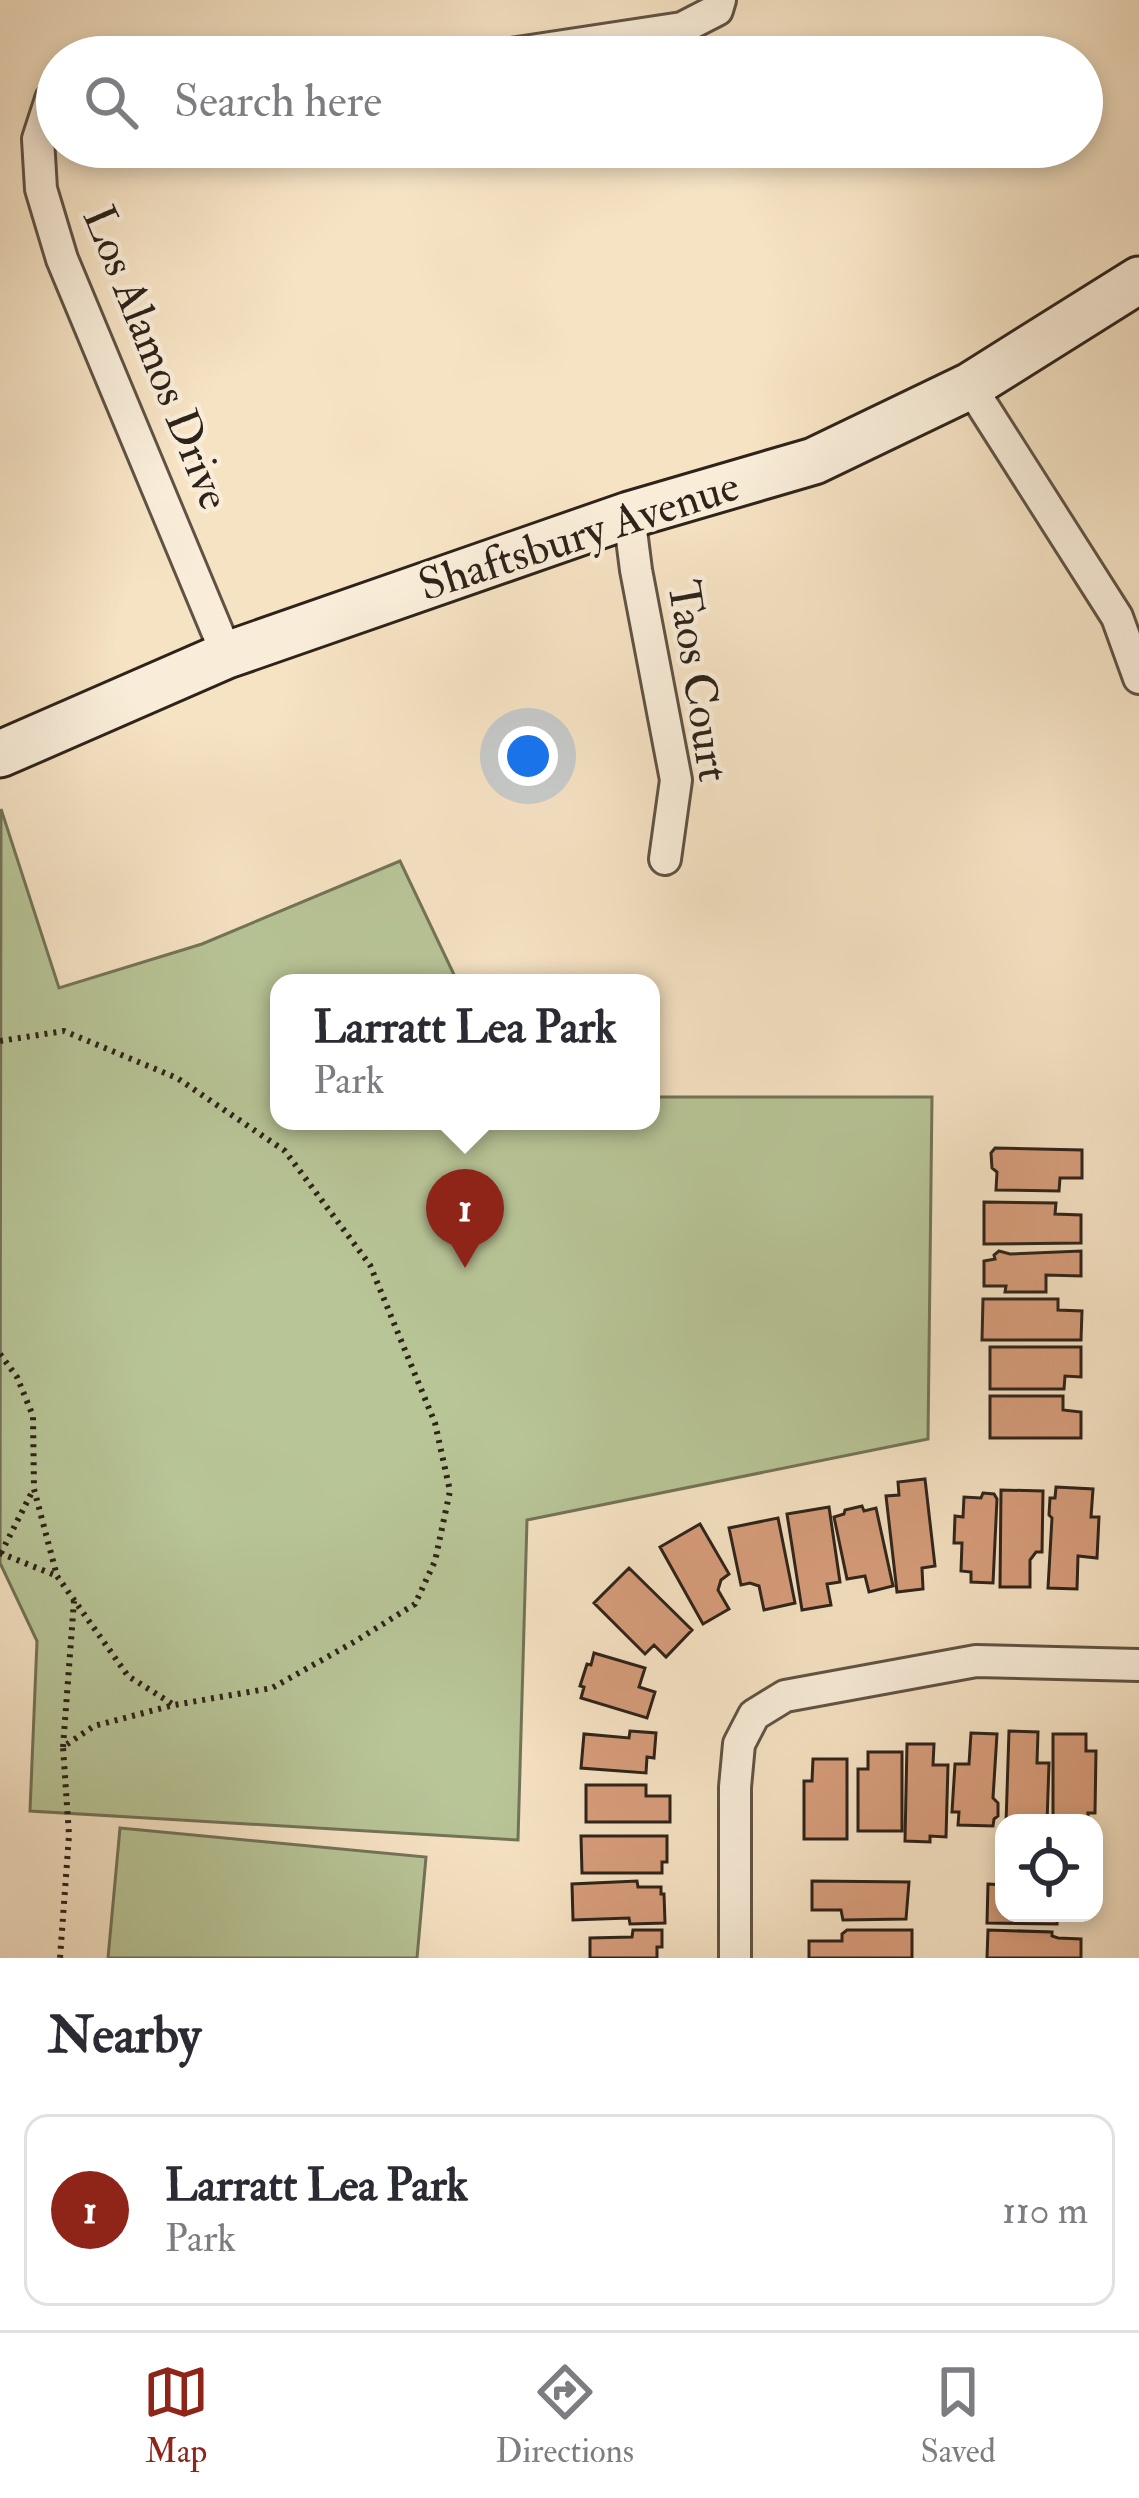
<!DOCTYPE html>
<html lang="en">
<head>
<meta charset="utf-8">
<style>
  body { margin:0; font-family:"IM FELL Double Pica",serif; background:#f2f2f3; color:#2b2b33 }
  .controls { position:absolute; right:36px; bottom:36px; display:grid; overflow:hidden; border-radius:24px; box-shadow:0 6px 18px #0003 }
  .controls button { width:108px; height:108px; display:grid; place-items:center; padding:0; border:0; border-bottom:3px solid #e1e1e2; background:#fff; color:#2b2b33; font:60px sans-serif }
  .you { position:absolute; left:528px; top:756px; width:42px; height:42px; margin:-30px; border:9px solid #fff; border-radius:50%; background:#1a73e8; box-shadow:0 0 0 18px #1a73e833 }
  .badge { display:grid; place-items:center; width:78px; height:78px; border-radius:50%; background:#8f2418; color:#fff; font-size:39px; font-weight:700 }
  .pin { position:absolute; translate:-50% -99px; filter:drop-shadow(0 3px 6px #0008) }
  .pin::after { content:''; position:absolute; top:63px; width:42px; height:36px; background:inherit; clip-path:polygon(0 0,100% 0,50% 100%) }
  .popup { position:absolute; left:270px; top:974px; width:390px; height:156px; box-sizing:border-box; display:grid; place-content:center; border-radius:24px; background:#fff; filter:drop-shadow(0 3px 9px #0005); font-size:39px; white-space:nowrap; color:#7c7c81 }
  .popup b { font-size:45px; color:#2b2b33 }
  .popup::after { content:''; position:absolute; left:50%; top:100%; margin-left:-24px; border:24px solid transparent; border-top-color:#fff }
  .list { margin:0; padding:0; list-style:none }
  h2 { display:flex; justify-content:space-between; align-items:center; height:156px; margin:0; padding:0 48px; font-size:51px }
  h2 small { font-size:39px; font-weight:400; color:#7c7c81 }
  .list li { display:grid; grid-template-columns:78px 1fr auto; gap:36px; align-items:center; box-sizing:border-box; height:192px; margin:0 24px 24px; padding:0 24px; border:3px solid #e1e1e2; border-radius:24px }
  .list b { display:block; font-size:45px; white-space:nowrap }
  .list p { margin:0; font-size:39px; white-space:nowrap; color:#7c7c81 }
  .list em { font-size:39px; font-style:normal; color:#7c7c81 }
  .icon { flex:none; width:66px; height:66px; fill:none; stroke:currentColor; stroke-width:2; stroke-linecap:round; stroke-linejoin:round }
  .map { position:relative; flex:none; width:1139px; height:1958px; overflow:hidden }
  .search { position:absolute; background:#fff; box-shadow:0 6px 18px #0003; left:36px; right:36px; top:36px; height:132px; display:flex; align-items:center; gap:30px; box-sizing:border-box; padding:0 42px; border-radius:66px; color:#7c7c81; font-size:45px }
  .sheet { height:372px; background:#fff }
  nav { display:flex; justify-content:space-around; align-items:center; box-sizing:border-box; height:168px; border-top:3px solid #e1e1e2; background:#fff; font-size:33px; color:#7c7c81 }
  nav a { display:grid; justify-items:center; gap:6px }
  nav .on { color:#8f2418 }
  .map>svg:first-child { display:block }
</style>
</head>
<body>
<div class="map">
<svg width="1139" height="1958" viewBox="0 0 1139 1958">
  <rect width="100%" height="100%" fill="#f6e3c4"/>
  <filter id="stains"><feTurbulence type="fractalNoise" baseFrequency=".00167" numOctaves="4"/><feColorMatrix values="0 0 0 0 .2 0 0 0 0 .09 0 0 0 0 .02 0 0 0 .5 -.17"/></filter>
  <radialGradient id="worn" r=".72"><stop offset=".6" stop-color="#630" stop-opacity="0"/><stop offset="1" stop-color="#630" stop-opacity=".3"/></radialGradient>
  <path fill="#b8c597" stroke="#737458" stroke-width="3" d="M1,809L59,988L202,944L400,861L458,983H279V1121H651V1097H932L928,1439L527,1520L518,1840L30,1811L37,1641L0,1563Z
    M120,1828L426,1857L417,1958H108Z"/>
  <path fill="#d79d7b" stroke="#2e231a" stroke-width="3" d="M995,1148L1082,1150V1178H1060L1059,1191L996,1190L997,1172L992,1168L991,1153Z
    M984,1202L1056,1203L1055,1214L1081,1215V1243L984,1244Z
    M999,1251L1010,1254L1081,1251V1276L1046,1275V1292H1005L1006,1286H984V1261L995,1259L994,1255Z
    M983,1299H1058V1310L1082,1311L1081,1340H982Z
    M990,1347H1081V1377L1065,1376L1064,1389H990Z
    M990,1396H1063V1410L1081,1412V1438H990Z
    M925,1479L935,1566L922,1568L923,1589L897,1592L886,1496L899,1495L898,1482Z
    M1056,1487L1093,1489L1091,1517H1099L1097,1558L1078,1556L1077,1589L1048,1588L1052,1518L1049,1515L1050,1498H1055Z
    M1001,1490L1043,1491L1042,1552H1036L1030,1560V1587H1000Z
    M983,1493L994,1494L997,1499L993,1583L971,1582V1572L961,1571L962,1543H954L955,1516L963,1517L964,1497L981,1498Z
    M862,1506L864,1511L876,1508L893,1586L869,1592L865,1576L847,1579L834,1517L844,1514L845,1510Z
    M829,1507L840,1582L827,1584L831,1605L802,1610L787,1514Z
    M778,1518L795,1603L764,1610L759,1586L750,1583L741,1585L729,1528Z
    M700,1524L729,1574L721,1580L718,1590L729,1609L703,1624L660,1547Z
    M629,1568L692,1630L666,1657L654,1645L645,1654L594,1603Z
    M594,1653L645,1668L639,1687L655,1692L647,1718L581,1698L584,1687L580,1686L587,1664L591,1665Z
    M630,1731L656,1733L654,1758L647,1757L646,1773L581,1768L584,1734L629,1738Z
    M1009,1731L1038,1732L1037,1763H1049L1047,1823H1006Z
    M971,1733L997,1734L993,1798L998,1803V1816L994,1819L993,1826L958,1825L959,1812H952L955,1764H969Z
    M1053,1734H1086V1751H1096L1095,1813H1088V1823H1053Z
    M907,1744H934L933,1765H948L946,1837L930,1836V1842L905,1841Z
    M868,1752H902V1831H858V1769H868Z
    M813,1759H847V1839H804V1781H812Z
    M586,1785H646V1796H670V1822H586Z
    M581,1836H667V1862H662V1873H582Z
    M637,1881L638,1887H661V1894H664L665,1923L630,1924L629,1918L573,1920L572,1884Z
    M812,1881L909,1882L906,1919L843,1920L841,1910H812Z
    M988,1884L1004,1885V1913H1057V1924L987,1923Z
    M633,1930H662V1947H657V1958H590V1938L632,1937Z
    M847,1930H912V1958H809V1941H842V1934Z
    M988,1930L1052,1932V1936L1058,1938L1081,1939V1958H987Z"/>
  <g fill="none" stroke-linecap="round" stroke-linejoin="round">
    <g stroke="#605344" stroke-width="36">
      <path id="street" d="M358,57L498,56L682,28L717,10L720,0
        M57,93L51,99L38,139L41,189L62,259L227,655
        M970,386L1117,617L1139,678
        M629,515L636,570L676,780L665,859
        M735,1958V1787L739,1744L754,1715L785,1696L976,1661L1139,1665"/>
    </g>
    <g stroke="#2e231a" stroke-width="51">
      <path id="secondary" d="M0,754L227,655L629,515L814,461L970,386L1139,280"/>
    </g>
    <path stroke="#2e231a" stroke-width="6" stroke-dasharray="3 6" stroke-linecap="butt" d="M0,1041L64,1031L177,1078L285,1151L370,1265L435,1423L450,1491L435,1561L415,1604L354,1642L272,1688L174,1705L94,1726L63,1747L69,1835L60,1958
      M0,1354L17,1377L33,1416L34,1489L57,1576L128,1676L174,1705
      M0,1553L57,1576
      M1,1553L32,1492
      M63,1747L74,1601"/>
    <use href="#street" stroke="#f9edd9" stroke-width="30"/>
    <use href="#secondary" stroke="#f9edd9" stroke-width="45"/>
  </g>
  <g text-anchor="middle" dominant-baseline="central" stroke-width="9" stroke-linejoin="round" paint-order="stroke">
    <g font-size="45" fill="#2e231a" stroke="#f9edd9">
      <text transform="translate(156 358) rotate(68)">Los Alamos Drive</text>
      <text transform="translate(579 536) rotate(-18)">Shaftsbury Avenue</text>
      <text transform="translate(698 681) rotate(81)">Taos Court</text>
    </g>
  </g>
  <rect width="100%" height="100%" filter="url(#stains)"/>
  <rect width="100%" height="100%" fill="url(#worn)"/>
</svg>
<div class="controls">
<button><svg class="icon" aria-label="locate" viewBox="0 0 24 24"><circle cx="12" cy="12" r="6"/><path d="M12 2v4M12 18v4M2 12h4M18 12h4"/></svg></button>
</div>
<div class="you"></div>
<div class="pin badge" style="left:465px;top:1268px">1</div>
<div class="popup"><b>Larratt Lea Park</b>Park</div>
<div class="search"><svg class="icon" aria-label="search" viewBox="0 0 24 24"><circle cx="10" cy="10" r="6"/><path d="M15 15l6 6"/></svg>Search here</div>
</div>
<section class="sheet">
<h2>Nearby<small></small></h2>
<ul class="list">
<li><span class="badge">1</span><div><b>Larratt Lea Park</b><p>Park</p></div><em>110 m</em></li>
</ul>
</section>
<nav>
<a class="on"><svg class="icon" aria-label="map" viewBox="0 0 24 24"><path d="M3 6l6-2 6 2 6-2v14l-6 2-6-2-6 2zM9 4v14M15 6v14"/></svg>Map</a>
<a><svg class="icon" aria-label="directions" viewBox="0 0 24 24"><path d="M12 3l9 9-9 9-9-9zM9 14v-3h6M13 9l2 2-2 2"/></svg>Directions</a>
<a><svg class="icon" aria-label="saved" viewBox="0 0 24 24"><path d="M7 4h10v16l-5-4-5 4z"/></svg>Saved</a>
</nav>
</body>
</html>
